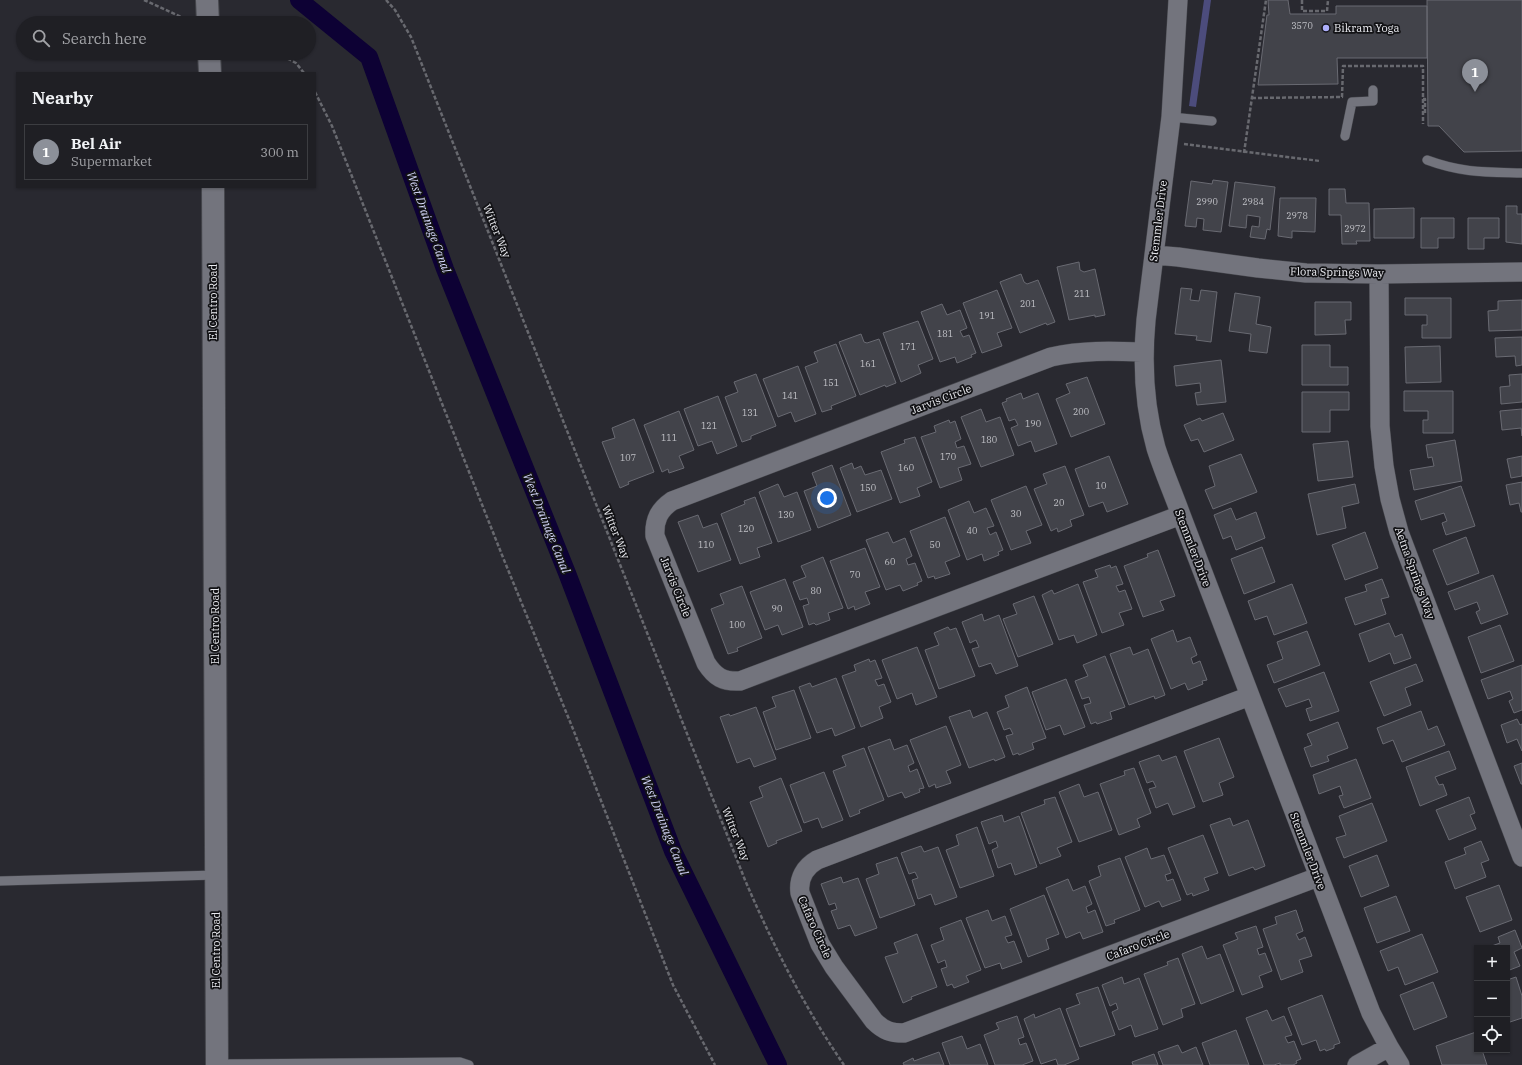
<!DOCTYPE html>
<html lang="en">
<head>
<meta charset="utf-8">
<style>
  body { margin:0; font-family:"IBM Plex Serif",serif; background:#2c2c31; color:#f1f3f6 }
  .controls { position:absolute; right:12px; bottom:12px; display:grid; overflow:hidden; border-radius:0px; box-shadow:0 1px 3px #0004 }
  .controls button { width:36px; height:36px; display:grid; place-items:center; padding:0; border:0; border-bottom:1px solid #3c3d41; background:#1f1f24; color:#f1f3f6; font:20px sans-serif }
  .you { position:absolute; left:827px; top:498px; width:14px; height:14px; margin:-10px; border:3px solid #fff; border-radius:50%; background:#1a73e8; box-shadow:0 0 0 6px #1a73e833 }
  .badge { display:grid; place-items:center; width:26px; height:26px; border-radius:50%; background:#8c9099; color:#fff; font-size:13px; font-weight:700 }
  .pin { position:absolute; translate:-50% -33px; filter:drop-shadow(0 1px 2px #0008) }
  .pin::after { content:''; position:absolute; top:21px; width:14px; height:12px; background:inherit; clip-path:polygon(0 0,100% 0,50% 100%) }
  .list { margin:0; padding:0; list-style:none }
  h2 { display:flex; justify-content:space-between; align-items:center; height:52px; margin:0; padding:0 16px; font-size:17px }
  h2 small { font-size:13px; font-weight:400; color:#a1a2a6 }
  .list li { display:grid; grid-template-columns:26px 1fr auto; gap:12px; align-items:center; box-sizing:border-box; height:56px; margin:0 8px 8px; padding:0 8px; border:1px solid #3c3d41; border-radius:0px }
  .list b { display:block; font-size:15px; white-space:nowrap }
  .list p { margin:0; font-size:13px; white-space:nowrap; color:#a1a2a6 }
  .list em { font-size:13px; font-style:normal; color:#a1a2a6 }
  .icon { flex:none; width:22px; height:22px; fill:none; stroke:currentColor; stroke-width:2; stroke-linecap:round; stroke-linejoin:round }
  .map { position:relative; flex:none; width:1522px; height:1065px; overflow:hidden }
  .search { position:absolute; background:#1f1f24; box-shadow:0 1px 3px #0004; left:16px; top:16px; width:300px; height:44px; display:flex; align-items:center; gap:10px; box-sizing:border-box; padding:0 14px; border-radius:22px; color:#a1a2a6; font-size:15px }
  .panel { position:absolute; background:#1f1f24; box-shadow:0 1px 3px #0004; left:16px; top:72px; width:300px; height:116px; border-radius:0px }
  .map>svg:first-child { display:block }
</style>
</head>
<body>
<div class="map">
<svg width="1522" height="1065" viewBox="0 0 1522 1065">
  <rect width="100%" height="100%" fill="#292930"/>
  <path fill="#4c4c7c" d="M1204,0H1211L1196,107L1189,106Z"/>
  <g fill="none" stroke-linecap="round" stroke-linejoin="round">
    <path stroke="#0d0134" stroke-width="18" d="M299,0L369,57L445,269L567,573L673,851L778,1065"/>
  </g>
  <path fill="#42434a" stroke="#696a72" d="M1268,0H1288L1290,14H1336V6H1427V58H1337L1338,84L1258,85L1267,15H1269Z
    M1427,0H1522V151L1464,152L1439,126H1428Z
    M1213,180L1228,182L1221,232L1203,230L1204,219L1197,218L1196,227L1185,226L1191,181L1212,184Z
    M1235,182L1275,187L1270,230L1267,229L1265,239L1250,237L1252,226L1259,227L1260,217L1247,215L1246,228L1229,226Z
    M1329,189H1345L1346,203H1369L1370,241H1356L1357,244H1342L1341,215H1329Z
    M1280,198H1316L1315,232L1292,231V238L1278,236Z
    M1506,206H1517V214H1522V244L1506,242Z
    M1414,208V238H1374V209Z
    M1421,218H1454V238H1438V248H1421Z
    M1468,218H1499V238H1484V249H1468Z
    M1079,262L1080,270L1084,272L1095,269L1105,315L1095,317V315L1069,320L1057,267Z
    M1021,274L1024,282L1027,284L1038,280L1055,322L1047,325L1046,323L1020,333L1000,282Z
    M1181,288L1192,289L1190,300L1199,301L1201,290L1217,292L1211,342L1196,340L1197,336L1175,334Z
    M997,290L1012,328L997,333L1002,346L982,353L963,303Z
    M1235,293L1260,297L1256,324L1271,327L1267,353L1249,351L1251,334L1229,331Z
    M1405,298H1451V338H1422V325H1427V315H1405Z
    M1522,300V330L1489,331L1488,311L1498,310V301Z
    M1315,302H1351V320H1345L1346,334L1315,335Z
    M942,304L947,315L960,310L967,328L960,331L963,337L969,335L976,353L971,355L972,357L957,363L955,357L940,362L921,312Z
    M918,321L933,359L918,365L921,373L901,382L883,333Z
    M861,334L864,342L867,343L879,339L896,383L886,387L885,385L860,395L839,342Z
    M1522,337V365L1516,366L1515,356L1496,357L1495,338Z
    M836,344L856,396L831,406L832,409L822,412L805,367L818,362L814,352Z
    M1302,345H1330V367H1348V385H1302Z
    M1440,346L1441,382L1406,383L1405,347Z
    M1221,360L1226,402L1197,405L1195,393L1201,392L1200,383L1176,386L1174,366Z
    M798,366L816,414L795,422L791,412L778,417L763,379Z
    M756,374L776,426L751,436V439L742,442L725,397L738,392L734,382Z
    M1522,374V402L1501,404L1500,387L1510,386L1509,375Z
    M1087,377L1105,424L1071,437L1056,399L1070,393L1066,384Z
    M1404,391H1453V433H1423V420H1428V411H1404Z
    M1302,392H1349V410H1330V432H1302Z
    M1021,393L1023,399L1038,393L1057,444L1035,452L1031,441L1018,446L1011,428L1018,425L1015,419L1009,421L1002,403L1007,401L1006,399Z
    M718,396L737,446L717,454L712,441L698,446L684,409Z
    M981,409L986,422L1000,417L1014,455L981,467L961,417Z
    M1522,409V436L1521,428L1502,430L1500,411Z
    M679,411L694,450L679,456L684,468L669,473L668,469L662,472L644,425Z
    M1223,413L1234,440L1204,452L1198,439L1191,441L1184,425L1200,418L1202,421Z
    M634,419L654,472L628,482L629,484L620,488L602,442L615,438L612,428Z
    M949,420L950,423L955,421L961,439L955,442L957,448L964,446L971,464L958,468L962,480L940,488L921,437L936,432L934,426Z
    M915,437L932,482L917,488L920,496L900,503L881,452L905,443L904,440Z
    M1455,440L1462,481L1414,490L1410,470L1434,466L1432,457L1428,458L1426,445Z
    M1348,441L1353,477L1318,481L1313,444Z
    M1241,454L1257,492L1213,509L1205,490L1215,486L1209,466Z
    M1109,456L1128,504L1107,512L1103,502L1089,507L1075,469Z
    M1522,456V476L1511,478L1507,459Z
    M852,463L854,469L861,466L865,475L881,470L892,499L857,512L840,468Z
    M832,465L851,515L818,528L804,491L817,486L812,473Z
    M1065,466L1084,515L1070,520L1072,526L1058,532L1057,528L1051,531L1034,489L1047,484L1043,474Z
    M1522,482V512H1521L1519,503L1510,505L1506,485Z
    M778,484L784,497L797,492L811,530L778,542L759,492Z
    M1355,484L1359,503L1342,507L1346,528L1317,535L1308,494Z
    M1026,486L1042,525L1026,531L1031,543L1011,550L991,500Z
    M1461,486L1475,526L1446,535L1442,523L1447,521L1444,513L1421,520L1415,501Z
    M755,497L772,543L757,548L760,557L740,564L721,514L745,504L744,501Z
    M969,501L974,513L986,508L994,526L987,528L990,535L996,532L1003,550L998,552L999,555L984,561L982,554L967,560L948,510Z
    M1231,508L1236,520L1256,512L1265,538L1236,550L1231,536L1223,539L1214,515Z
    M698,515L703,528L717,523L731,560L698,572L678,522Z
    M945,517L960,556L945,562L950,574L935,579L934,576L928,578L910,531Z
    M888,532L893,543L905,538L912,556L906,559L908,565L915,563L922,581L917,583L918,585L903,591L900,585L886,590L866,540Z
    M1365,532L1378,568L1345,580L1332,545Z
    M1466,537L1479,573L1447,585L1433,550Z
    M1262,547L1275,582L1244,594L1231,559Z
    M865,548L880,587L865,592L870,604L855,610L854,606L848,609L830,561Z
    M1158,550L1175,596L1160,601L1164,610L1143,617L1124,566L1148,557L1147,554Z
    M823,557L843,608L828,613L830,620L816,625L814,623L809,625L803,606L809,604L807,598L800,600L793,582L806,577L801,566Z
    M1110,565L1111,568L1116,566L1123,584L1116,586L1119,592L1125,590L1132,609L1119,613L1124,625L1102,633L1083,582L1098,577L1095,570Z
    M1493,575L1508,614L1481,624L1476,612L1480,610L1477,602L1455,610L1448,592Z
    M785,579L803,627L782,635L778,625L765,630L750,592Z
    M1382,579L1389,597L1381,599L1386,614L1355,625L1345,598L1367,591L1365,585Z
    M1078,584L1097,635L1077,643L1074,635L1059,640L1042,595L1052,590L1054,594Z
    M1292,584L1307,623L1274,635L1267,616L1255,620L1248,601Z
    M742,586L762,638L737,648L738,651L728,654L711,609L724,604L720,594Z
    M1034,596L1053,644L1018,657L1003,619L1017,614L1013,604Z
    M982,614L984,621L999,615L1018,666L996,674L991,663L979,667L972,649L979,647L976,640L970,643L962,622Z
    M1389,623L1395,637L1402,634L1411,658L1394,664L1390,653L1369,662L1359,634Z
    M1500,625L1514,661L1481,673L1468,637Z
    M948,627L950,630L956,628L975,676L939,689L925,650L939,645L934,633Z
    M1173,630L1177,642L1190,637L1197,655L1191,658L1193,664L1200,661L1207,680L1202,681L1203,684L1188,690L1185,683L1171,689L1151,639Z
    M1307,631L1320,665L1274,683L1267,665L1283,659L1277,642Z
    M917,647L937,697L916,705L912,693L897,699L882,660Z
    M1130,647L1133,655L1148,649L1165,695L1155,699L1154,696L1129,705L1110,654Z
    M1105,656L1125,707L1110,712L1112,719L1097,724L1096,722L1091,724L1084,705L1091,703L1089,697L1082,699L1075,681L1088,676L1083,665Z
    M869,659L870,662L875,660L882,678L875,680L878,686L884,684L891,702L879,707L883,718L861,727L842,676L856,671L854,665Z
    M1416,664L1423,681L1405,688L1411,705L1384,716L1370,682Z
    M1522,665V710L1514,713L1509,701L1513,699L1510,691L1488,699L1481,680Z
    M1324,672L1339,711L1310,721L1306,709L1312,707L1309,699L1286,707L1278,689Z
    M836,678L855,728L835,736L832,728L817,733L799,687L810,683L812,687Z
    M1066,679L1085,727L1064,735L1060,725L1046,730L1032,692Z
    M1027,687L1046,738L1032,743L1034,749L1019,755L1018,753L1013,755L1006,736L1013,734L1010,728L1004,730L997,712L1009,707L1005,696Z
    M794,690L811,738L776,750L763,712L776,707L772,697Z
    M756,707L776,759L754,767L750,758L737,763L720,717L729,714L730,716Z
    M970,710L973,718L987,712L1005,757L995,761L994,759L969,768L949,717Z
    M1421,711L1428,730L1437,726L1445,745L1402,762L1393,740L1383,744L1377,728Z
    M1517,719L1520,725L1522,724V751L1517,739L1507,743L1501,725Z
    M1338,722L1348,748L1327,756L1329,761L1311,767L1304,748L1312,745L1307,734Z
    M946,726L961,765L946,771L951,783L936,788L935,784L929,787L910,740Z
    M1219,738L1234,777L1219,783L1223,795L1203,802L1184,751Z
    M890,739L894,750L907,745L914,763L908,766L910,772L917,769L924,788L919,789L920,792L905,798L902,792L888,797L868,747Z
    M864,748L884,800L859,810L860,813L850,817L833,771L846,766L842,756Z
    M1449,751L1456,769L1435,777L1439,785L1443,784L1447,795L1420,806L1406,767Z
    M1159,755L1162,761L1176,756L1195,807L1173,815L1168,803L1156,808L1149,789L1156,787L1153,781L1147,783L1139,762Z
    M1356,759L1371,798L1344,808L1339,796L1343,795L1340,786L1319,794L1313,775Z
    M1522,763V784H1521L1514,766Z
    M1134,768L1151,813L1137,819L1140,827L1119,835L1100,784L1125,775L1124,771Z
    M824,772L843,820L822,828L818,818L804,823L790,785Z
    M781,778L802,831L776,841L777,843L768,847L750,802L763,797L759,787Z
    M1079,784L1084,797L1098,792L1112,830L1079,842L1059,792Z
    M1055,797L1072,842L1057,848L1061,856L1040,864L1021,813L1045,804L1044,800Z
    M1469,797L1475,813L1470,815L1476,829L1449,840L1436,810Z
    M1372,803L1387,841L1344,858L1336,838L1346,835L1339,816Z
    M1002,815L1004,822L1019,816L1037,867L1015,875L1011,863L998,868L992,850L998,847L996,841L989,844L981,822Z
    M1230,818L1233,826L1248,820L1265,866L1255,870L1253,867L1229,876L1210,825Z
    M977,827L994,876L960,888L946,850L959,845L956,835Z
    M1203,835L1218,873L1204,878L1209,890L1193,896L1192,893L1187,895L1168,848Z
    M1481,841L1489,860L1481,863L1486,877L1455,889L1445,862L1466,854L1464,848Z
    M921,846L924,852L938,847L957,897L935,905L931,894L918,899L912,880L918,878L915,872L909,874L901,853Z
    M1147,848L1151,859L1164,855L1171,873L1165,875L1167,881L1173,879L1181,900L1162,907L1159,901L1145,907L1125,857Z
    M1377,855L1389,886L1361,897L1349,866Z
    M897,857L915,905L880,918L866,879L879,874L876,864Z
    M1120,858L1140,910L1114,920L1115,923L1106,926L1089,881L1101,876L1098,866Z
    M841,877L843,883L858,878L877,928L855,936L850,925L838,929L831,911L837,909L835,903L829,905L821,884Z
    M1068,879L1073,891L1085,886L1092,904L1086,907L1088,913L1095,910L1103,932L1083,939L1080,932L1066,938L1046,888Z
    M1499,885L1512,920L1480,932L1466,897Z
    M1044,895L1059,934L1046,939L1049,949L1028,957L1010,909Z
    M1396,896L1410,931L1377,943L1364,908Z
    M988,910L992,921L1005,916L1012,935L1005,937L1008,943L1014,941L1022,962L1002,969L1000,963L985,968L966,918Z
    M1296,910L1303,931L1296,934L1299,940L1305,937L1312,956L1299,960L1303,972L1281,980L1263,929L1277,924L1275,917Z
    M961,920L981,970L966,976L969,982L954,988L952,984L947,986L941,969L947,967L945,960L938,963L931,945L944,940L940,928Z
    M1256,926L1263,947L1257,949L1259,955L1265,953L1272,971L1259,976L1263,987L1242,995L1223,945L1238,939L1235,933Z
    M1515,930L1522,948L1514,952L1520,966L1507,971V948H1486L1500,943L1498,937Z
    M917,934L937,987L911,997L912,999L903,1003L885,957L898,953L894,943Z
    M1422,934L1438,972L1405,985L1398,967L1388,971L1380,951Z
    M1202,946L1207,959L1220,954L1234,991L1201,1004L1182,954Z
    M1178,958L1195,1004L1181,1009L1183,1017L1163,1025L1144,974L1168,965L1167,962Z
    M1122,977L1124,984L1139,978L1158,1029L1135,1037L1131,1025L1119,1030L1112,1012L1118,1009L1116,1003L1110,1006L1102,985Z
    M1516,977L1522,996V1018L1507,1023V980Z
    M1433,982L1447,1017L1414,1030L1400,995Z
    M1098,987L1115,1035L1080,1047L1066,1009L1080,1004L1076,994Z
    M1322,995L1340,1043L1334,1045V1048L1326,1051L1325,1049L1320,1051L1316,1040L1302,1045L1288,1008Z
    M1060,1008L1079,1059L1064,1065H1058L1056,1059L1041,1064L1024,1019L1034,1014L1035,1018Z
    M1267,1010L1272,1021L1284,1016L1292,1035L1285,1037L1288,1043L1294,1041L1301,1059L1296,1061L1297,1063L1293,1065H1280V1063L1274,1065H1264L1246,1018Z
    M1017,1016L1024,1037L1018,1039L1020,1045L1026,1043L1033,1061L1022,1065H995L984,1035L999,1029L996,1023Z
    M1236,1030L1249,1065H1210L1202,1043Z
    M1476,1032L1477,1050H1482L1487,1065H1442L1436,1046Z
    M962,1036L967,1049L980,1044L988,1065H950L942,1043Z
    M1178,1045L1182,1053L1196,1047L1203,1065H1163L1158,1052Z
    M939,1052L944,1065H904L903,1063L913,1058L914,1061Z
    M1154,1054L1158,1065H1133L1132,1062Z"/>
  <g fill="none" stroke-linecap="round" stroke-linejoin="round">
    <g stroke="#45464c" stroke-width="10">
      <path id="lane" d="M1171,117L1212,121
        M1345,136L1352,102L1373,101V90
        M1427,160C1462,173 1486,172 1522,173
        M0,881L216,875
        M217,1064L460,1062L469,1065"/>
    </g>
    <g stroke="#45464c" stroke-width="20">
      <path id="street" d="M1178,0L1171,117L1146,320C1142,363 1144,406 1156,448C1163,470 1173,493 1181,515L1371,1013L1389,1047L1400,1065
        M1154,255L1178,257L1258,268L1306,273L1379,274L1522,272
        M1379,274L1380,426L1384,466L1390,499L1399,532L1522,857
        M1143,352C1111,351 1083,350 1051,357L672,501C659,510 654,520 655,536L706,663C715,677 723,682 740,681L1181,515
        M1250,696L817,860C805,867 798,878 800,893L820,944L834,967L874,1021C884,1031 891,1033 904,1033L1318,877
        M1357,1065L1389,1047"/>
    </g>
    <g stroke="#45464c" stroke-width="24">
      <path id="secondary" d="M207,0L208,23
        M209,53L210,73
        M213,187L217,1065"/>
    </g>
    <path stroke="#68696f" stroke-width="2.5" stroke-dasharray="4 2" stroke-linecap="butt" d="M144,0L188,20
      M386,0L395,10L411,37L745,880C773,945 804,1007 844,1065
      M1302,0V11H1327L1328,0
      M277,53L296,63L304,73
      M315,92L332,126L502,555L573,729L673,985L715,1065
      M1252,98L1342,97L1343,66H1423V124
      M1423,99H1425V115
      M1184,144L1320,161
      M1244,153L1266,0"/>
    <use href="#lane" stroke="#73747d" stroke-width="9"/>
    <use href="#street" stroke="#73747d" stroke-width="19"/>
    <use href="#secondary" stroke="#73747d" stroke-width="22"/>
  </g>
  <circle fill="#adaffb" stroke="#121215" stroke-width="1.5" cx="1326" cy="28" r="4"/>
  <g text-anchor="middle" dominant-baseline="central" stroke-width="3.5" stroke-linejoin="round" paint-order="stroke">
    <g font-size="9" fill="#c1c2c7">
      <text x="1302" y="25">3570</text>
      <text x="1207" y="201">2990</text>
      <text x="1253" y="201">2984</text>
      <text x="1297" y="215">2978</text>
      <text x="1355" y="228">2972</text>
      <text x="1082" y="293">211</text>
      <text x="1028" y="303">201</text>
      <text x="987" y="315">191</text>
      <text x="945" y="333">181</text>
      <text x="908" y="346">171</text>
      <text x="868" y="363">161</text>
      <text x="831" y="382">151</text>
      <text x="790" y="395">141</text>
      <text x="1081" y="411">200</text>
      <text x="750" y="412">131</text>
      <text x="1033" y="423">190</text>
      <text x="709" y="425">121</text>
      <text x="669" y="437">111</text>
      <text x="989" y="439">180</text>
      <text x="948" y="456">170</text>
      <text x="628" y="457">107</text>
      <text x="906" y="467">160</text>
      <text x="1101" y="485">10</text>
      <text x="868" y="487">150</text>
      <text x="1059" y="502">20</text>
      <text x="1016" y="513">30</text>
      <text x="786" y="514">130</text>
      <text x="746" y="528">120</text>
      <text x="972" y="530">40</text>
      <text x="706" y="544">110</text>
      <text x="935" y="544">50</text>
      <text x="890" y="561">60</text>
      <text x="855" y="574">70</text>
      <text x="816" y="590">80</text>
      <text x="777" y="608">90</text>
      <text x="737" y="624">100</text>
    </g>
    <g font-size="11" fill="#ebecf1" stroke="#121215" text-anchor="start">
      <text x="1334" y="28">Bikram Yoga</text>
    </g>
    <g font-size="11" fill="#ebecf1" stroke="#121215">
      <text transform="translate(1158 221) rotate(-83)">Stemmler Drive</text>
      <text transform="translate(497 231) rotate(68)">Witter Way</text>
      <text transform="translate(1337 272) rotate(1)">Flora Springs Way</text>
      <text transform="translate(213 302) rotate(-90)">El Centro Road</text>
      <text transform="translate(941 399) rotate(-21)">Jarvis Circle</text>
      <text transform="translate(616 532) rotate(68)">Witter Way</text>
      <text transform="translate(1193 548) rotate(69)">Stemmler Drive</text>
      <text transform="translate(1415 573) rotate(70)">Aetna Springs Way</text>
      <text transform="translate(676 587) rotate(68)">Jarvis Circle</text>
      <text transform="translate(215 626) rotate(-90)">El Centro Road</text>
      <text transform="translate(736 834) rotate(68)">Witter Way</text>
      <text transform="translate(1308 851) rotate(69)">Stemmler Drive</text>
      <text transform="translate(815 927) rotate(66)">Cafaro Circle</text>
      <text transform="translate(1138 945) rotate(-21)">Cafaro Circle</text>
      <text transform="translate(216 950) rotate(-90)">El Centro Road</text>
    </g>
    <g font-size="12" font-style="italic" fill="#d6d8fc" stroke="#121215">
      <text transform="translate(429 222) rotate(70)">West Drainage Canal</text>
      <text transform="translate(547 523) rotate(68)">West Drainage Canal</text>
      <text transform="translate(665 825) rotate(68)">West Drainage Canal</text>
    </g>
  </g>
</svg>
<div class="controls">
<button>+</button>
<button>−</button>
<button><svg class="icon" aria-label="locate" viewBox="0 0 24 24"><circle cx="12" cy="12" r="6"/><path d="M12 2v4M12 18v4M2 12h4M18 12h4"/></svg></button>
</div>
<div class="you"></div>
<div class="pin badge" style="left:1475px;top:92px">1</div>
<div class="search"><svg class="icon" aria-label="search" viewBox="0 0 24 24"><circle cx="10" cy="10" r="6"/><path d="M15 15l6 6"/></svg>Search here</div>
<section class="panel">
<h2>Nearby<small></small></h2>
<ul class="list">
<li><span class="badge">1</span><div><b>Bel Air</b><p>Supermarket</p></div><em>300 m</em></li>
</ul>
</section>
</div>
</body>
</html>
